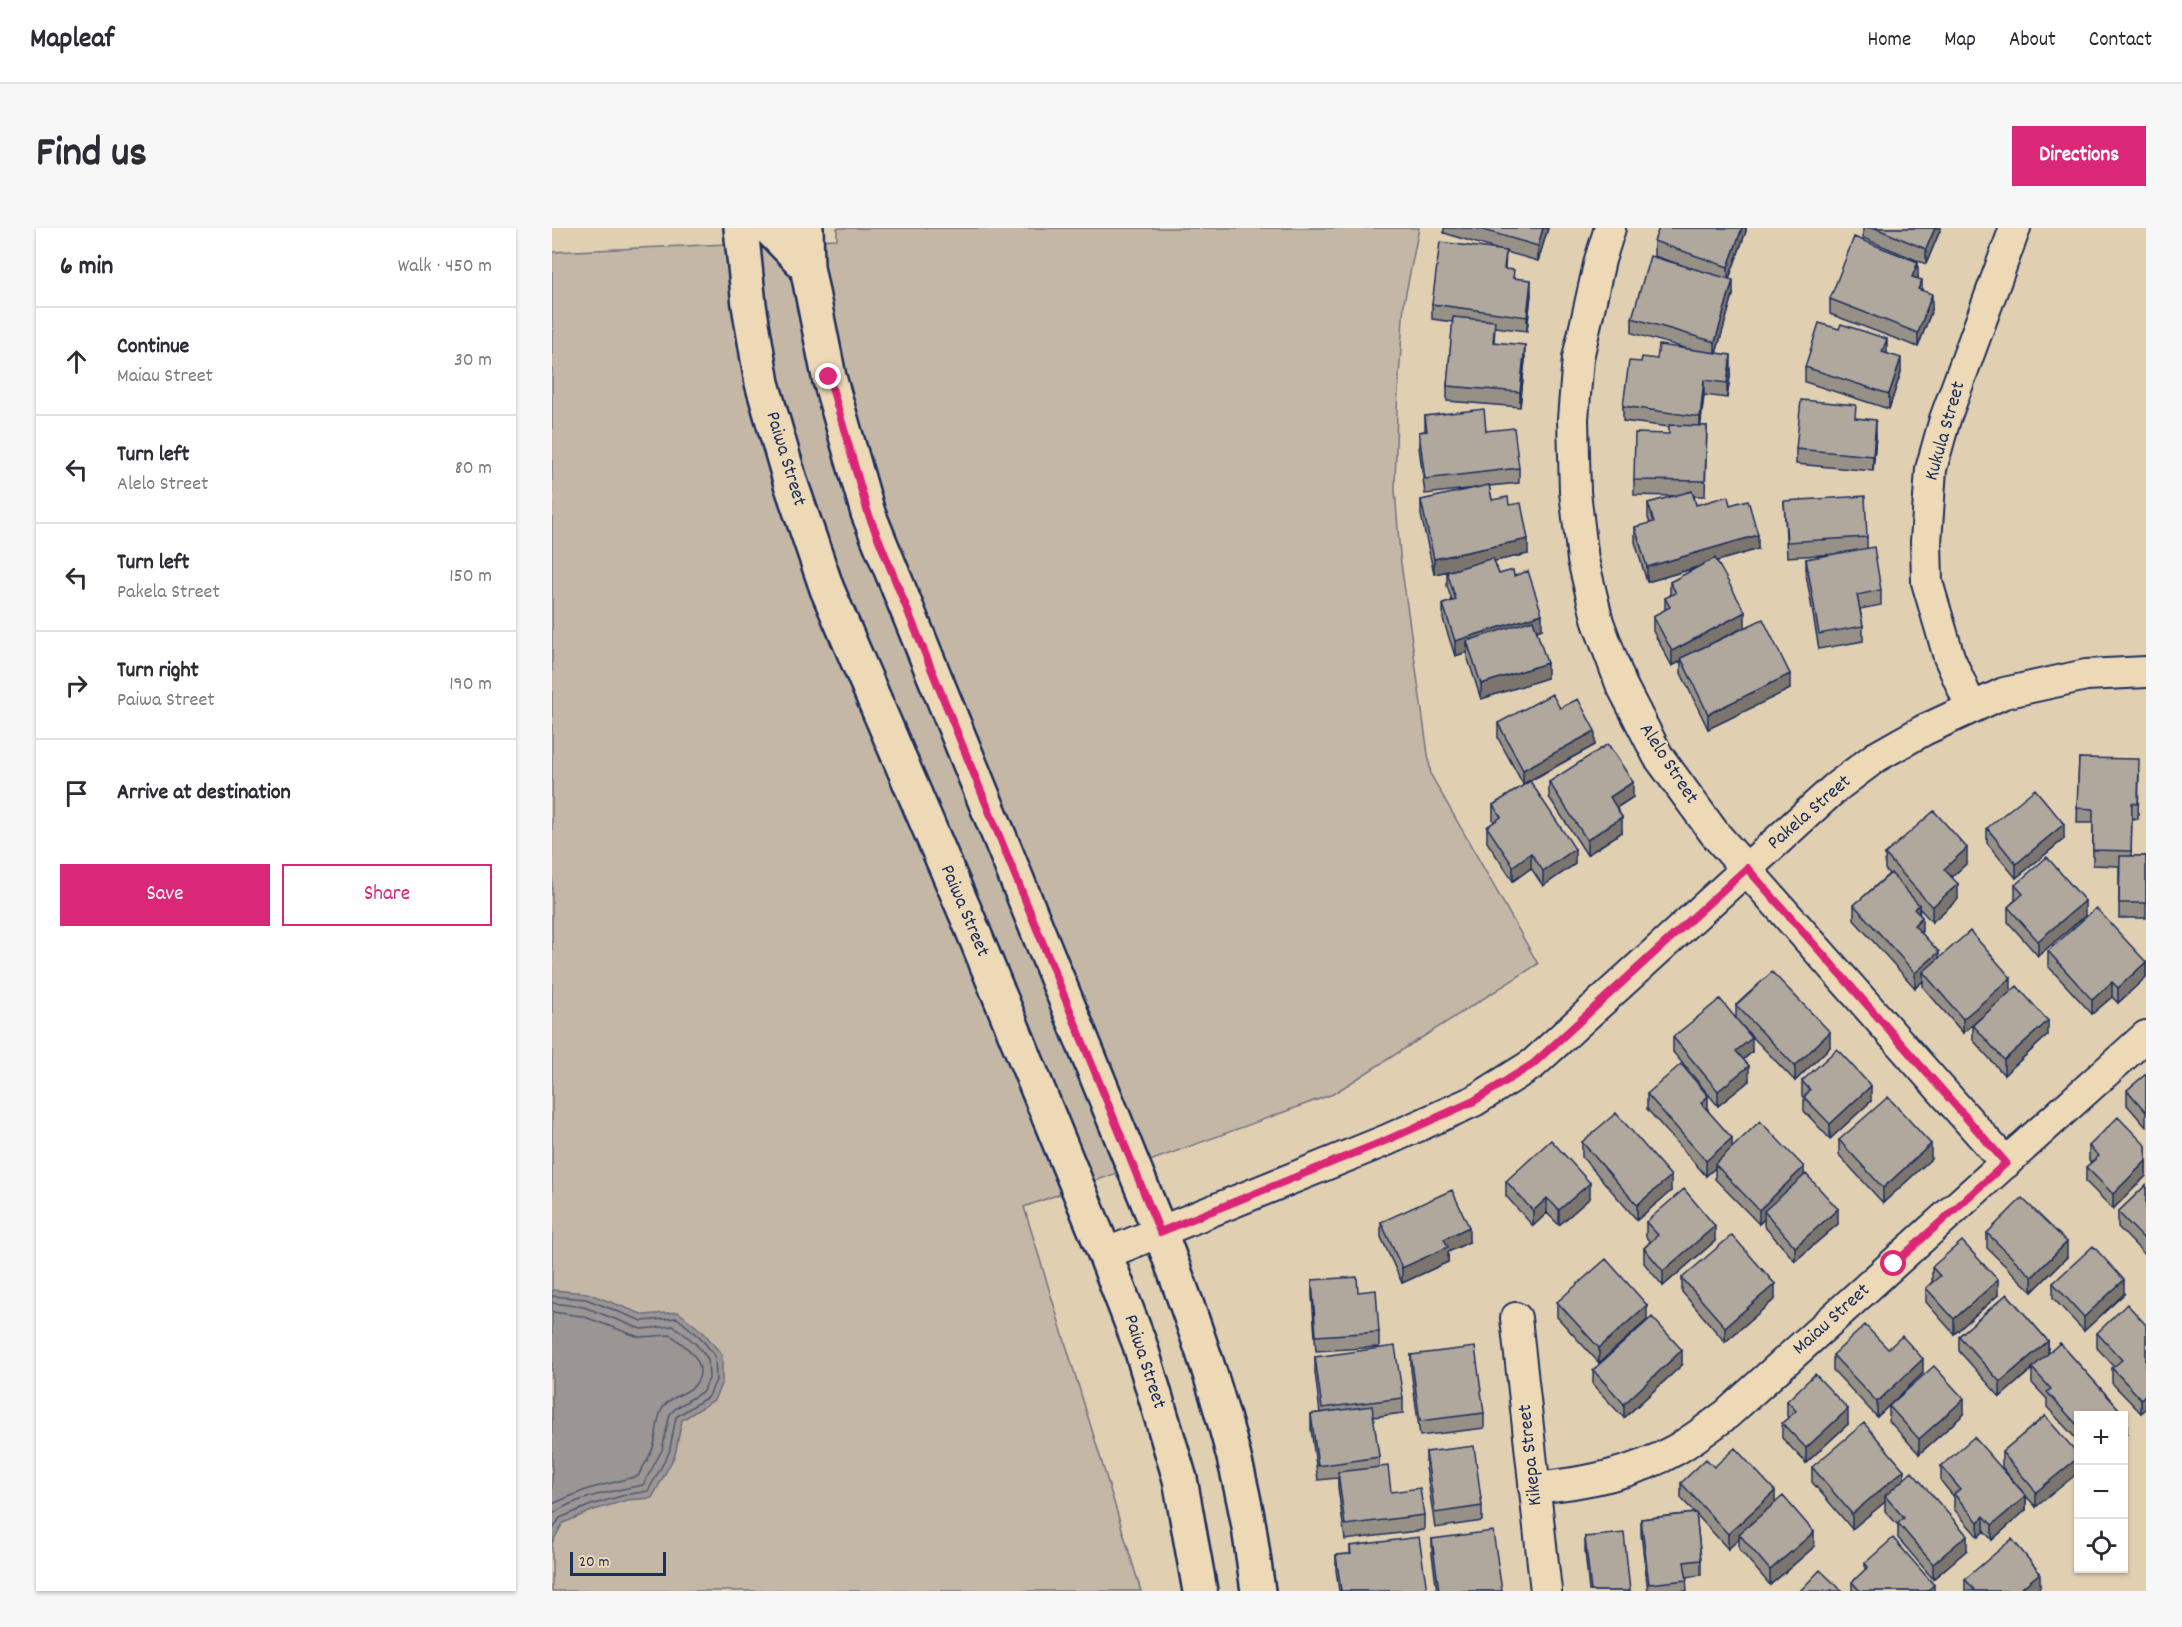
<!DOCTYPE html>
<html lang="en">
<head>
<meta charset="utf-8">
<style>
  body { margin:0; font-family:Dekko,sans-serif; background:#f7f7f7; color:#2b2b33 }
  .controls { position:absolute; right:18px; bottom:18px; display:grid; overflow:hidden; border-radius:0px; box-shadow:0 2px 4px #0004 }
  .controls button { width:54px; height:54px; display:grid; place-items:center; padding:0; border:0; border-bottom:2px solid #e1e1e2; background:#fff; color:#2b2b33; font:30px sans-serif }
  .scale { position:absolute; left:18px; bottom:15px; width:96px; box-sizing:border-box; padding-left:6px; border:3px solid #1b2f5e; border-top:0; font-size:16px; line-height:21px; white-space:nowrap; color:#1b2f5e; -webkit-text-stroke:4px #eed9b7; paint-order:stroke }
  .stop { position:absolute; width:18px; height:18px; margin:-14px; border:4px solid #db2777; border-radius:50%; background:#fff }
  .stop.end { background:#db2777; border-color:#fff; box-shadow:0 2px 6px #0008 }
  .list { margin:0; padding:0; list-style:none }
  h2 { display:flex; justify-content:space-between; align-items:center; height:78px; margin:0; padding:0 24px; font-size:26px }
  h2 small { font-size:20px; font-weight:400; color:#7c7c81 }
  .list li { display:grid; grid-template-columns:39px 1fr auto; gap:18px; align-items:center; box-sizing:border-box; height:108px; padding:0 24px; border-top:2px solid #e1e1e2 }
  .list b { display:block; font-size:22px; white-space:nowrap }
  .list p { margin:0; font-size:20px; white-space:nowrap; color:#7c7c81 }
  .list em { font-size:20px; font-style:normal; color:#7c7c81 }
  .actions { display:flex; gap:12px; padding:18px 24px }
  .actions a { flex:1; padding:14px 0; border:2px solid #db2777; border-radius:0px; text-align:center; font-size:21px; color:#db2777 }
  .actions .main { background:#db2777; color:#fff }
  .icon { flex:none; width:33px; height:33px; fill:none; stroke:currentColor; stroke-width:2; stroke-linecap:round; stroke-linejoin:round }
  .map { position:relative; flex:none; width:1594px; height:1363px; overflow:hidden; border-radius:0px }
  header { display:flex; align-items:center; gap:36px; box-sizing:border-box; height:84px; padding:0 30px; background:#fff; border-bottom:2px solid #e1e1e2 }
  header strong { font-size:28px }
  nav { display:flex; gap:33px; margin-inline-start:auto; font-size:21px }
  .intro { display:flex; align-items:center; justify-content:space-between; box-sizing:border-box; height:144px; padding:0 36px }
  h1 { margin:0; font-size:42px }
  .button { padding:15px 27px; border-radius:0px; background:#db2777; color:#fff; font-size:21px; font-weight:700 }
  main { display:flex; gap:36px; padding:0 36px }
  aside { flex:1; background:#fff; border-radius:0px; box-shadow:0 2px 4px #0004 }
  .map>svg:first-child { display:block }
</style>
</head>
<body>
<header>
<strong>Mapleaf</strong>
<nav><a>Home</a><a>Map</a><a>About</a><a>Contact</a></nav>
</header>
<div class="intro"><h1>Find us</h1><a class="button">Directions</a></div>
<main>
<aside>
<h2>6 min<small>Walk · 450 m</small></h2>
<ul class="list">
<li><svg class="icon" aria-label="ahead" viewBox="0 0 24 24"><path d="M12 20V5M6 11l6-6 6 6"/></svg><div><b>Continue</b><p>Maiau Street</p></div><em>30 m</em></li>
<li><svg class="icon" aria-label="left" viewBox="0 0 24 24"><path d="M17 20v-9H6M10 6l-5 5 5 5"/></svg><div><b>Turn left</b><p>Alelo Street</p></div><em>80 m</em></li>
<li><svg class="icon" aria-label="left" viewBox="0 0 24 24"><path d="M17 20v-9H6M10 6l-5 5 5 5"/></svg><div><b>Turn left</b><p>Pakela Street</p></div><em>150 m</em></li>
<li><svg class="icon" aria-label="right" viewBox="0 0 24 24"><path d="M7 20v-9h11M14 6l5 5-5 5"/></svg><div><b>Turn right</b><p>Paiwa Street</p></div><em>190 m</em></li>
<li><svg class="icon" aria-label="arrive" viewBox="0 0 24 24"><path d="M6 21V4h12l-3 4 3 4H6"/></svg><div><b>Arrive at destination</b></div></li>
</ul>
<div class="actions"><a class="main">Save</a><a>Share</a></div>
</aside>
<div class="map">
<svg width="1594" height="1363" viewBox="0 0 1594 1363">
  <rect width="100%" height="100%" fill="#e1cfb2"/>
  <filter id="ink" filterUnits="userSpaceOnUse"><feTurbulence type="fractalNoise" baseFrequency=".0167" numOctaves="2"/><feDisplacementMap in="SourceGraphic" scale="12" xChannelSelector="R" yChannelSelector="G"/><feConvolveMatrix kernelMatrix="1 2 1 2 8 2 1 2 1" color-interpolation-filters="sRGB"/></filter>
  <g filter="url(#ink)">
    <path fill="#c4b7a5" stroke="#707382" stroke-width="1.5" d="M285,0H867L852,75L845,180L843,261L848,328L879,547L986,736L781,866L472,979L589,1363H0V24L285,11Z"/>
    <path fill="#9b9693" stroke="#686d7e" stroke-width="1.5" d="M0,1062L35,1065L92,1087L126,1084L152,1105L170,1127V1154L162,1172L130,1192L123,1227L100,1270L75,1272L42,1282L11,1295L0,1315Z"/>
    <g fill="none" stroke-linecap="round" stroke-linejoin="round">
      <path stroke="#4e5873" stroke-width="1.5" d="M0,1068L34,1071L90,1093L125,1090L148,1109L163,1128L164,1152L157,1168L124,1189L117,1225L96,1263L73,1267L39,1277L8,1290L0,1303
        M0,1075L32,1079L89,1101L122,1098L143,1115L156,1131L157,1151L151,1163L123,1181L118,1186L110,1222L91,1257C67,1262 18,1270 0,1287
        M0,1084L30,1088L87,1109L119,1107C130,1116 147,1127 148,1142C148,1168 118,1163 109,1183C104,1195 105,1208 101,1220C98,1229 91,1239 86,1248L36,1261L0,1276"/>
      <g stroke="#1b2f5e" stroke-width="34">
        <path id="street" d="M1058,0L1048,32L1026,130L1021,191L1023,264L1031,332L1046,394L1069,456L1106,528L1163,606L1454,935
          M1419,479L1397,429L1375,354L1374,314L1379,241L1393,191L1463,0
          M553,1026L835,912L922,873L981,836L1283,560L1324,529L1372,502L1452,465L1534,447L1594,444
          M964,1090L994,1363
          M982,1260C1032,1255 1082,1246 1125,1221C1142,1211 1159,1198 1175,1186L1594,808"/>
      </g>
      <g stroke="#1b2f5e" stroke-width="38">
        <path id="secondary" d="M189,0L197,77L210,155L239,256L275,361L417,693L553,1026L588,1117L628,1251L648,1363
          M217,0L255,39
          M254,0L255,39L277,149L316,285L608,1004C644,1100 679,1198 697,1299C700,1320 703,1342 706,1363"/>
      </g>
      <use href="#street" stroke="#eed9b7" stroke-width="30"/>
      <use href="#secondary" stroke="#eed9b7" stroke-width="33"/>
    </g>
    <path fill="#979087" stroke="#1b2f5e" stroke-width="1.5" d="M892,0H996L986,33L954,24L953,41L979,66L975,103L943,99L942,114L973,132L968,179L895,173V158L901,94L880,91V76L947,22L892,5Z
      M1194,0V3L1177,51L1181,67L1164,125L1179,142L1175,170L1152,167L1148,198H1155L1153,268H1142L1144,277H1178L1206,321L1165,333L1193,399L1238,461L1156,501L1129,445V433L1120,438L1101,403V388L1113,382V370L1118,368V354L1147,339L1095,354L1083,314V299L1098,295L1096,290V275L1123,268L1082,267V252L1117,206V199L1071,193V178L1089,134L1105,131L1133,120L1080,105V90L1130,37L1102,28V13Z
      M1311,0H1389L1374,36L1311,10Z
      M1366,49L1365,51L1370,62L1380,81L1366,119L1278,86V71Z
      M1335,125L1349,144L1337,181L1253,154V139Z
      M873,188L934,203L967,240V255L937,258L940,272L957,277L976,326L942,333L947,346L962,348L990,401L985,403L995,450L929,471L915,428V424L903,428L891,391V376L900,373L895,358V344L898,343L882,346L869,287V272L925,260L873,266L867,219V204L873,203Z
      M1304,190L1324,207L1321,243L1244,236V221Z
      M1232,273L1315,309V320L1329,362V377L1308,381L1311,398V413L1267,421L1254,346V331L1286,326L1235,329Z
      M1008,480L1043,517L978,553L1023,636L991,658L979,640L961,653L935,614V599L942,594L941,592V577L977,554L971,556L946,510V495Z
      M1527,530L1587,546L1586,591L1580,590L1579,628H1594V690H1567V638L1541,637V595H1525Z
      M997,554L1081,569L1064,580L1070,604L1035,627L997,569Z
      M1435,600L1512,611L1464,650L1435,615Z
      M1333,626L1415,635L1400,649L1406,671L1380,694L1367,680L1370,705L1387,730L1459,764L1496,807L1452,847L1421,812V797L1434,786L1411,805L1371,759V753L1363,760L1302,692V677L1337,646L1333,641Z
      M1463,657L1533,688L1486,728L1456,694V679L1463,672Z
      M1496,723L1594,734V749L1566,775L1560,769L1540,786L1496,738Z
      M1184,777L1278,819L1243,853L1189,797L1200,824L1191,832L1197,853L1166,878L1121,824V809L1184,791Z
      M1594,846V899L1575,877V862Z
      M1250,853L1319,873L1278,911L1252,883V870L1250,868Z
      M1095,866L1156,883L1180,920L1252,948L1286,996L1243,1033L1212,998V991L1207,996L1163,951V940L1154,948L1095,881Z
      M1287,912L1379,931L1331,975L1287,927Z
      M1030,914L1119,963L1085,992L1030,929Z
      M1537,918H1594V948L1561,981L1534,954V939L1539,935L1537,933Z
      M954,953L1038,970L1007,997L995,985L981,998L954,968Z
      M1594,957V1028L1566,999V984Z
      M829,994L917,1014L896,1024V1034L850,1055L829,1009Z
      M1094,994L1163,1013L1111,1058L1092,1035V1020L1098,1014L1094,1009Z
      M1435,1005L1515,1029L1480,1064L1435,1020Z
      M1380,1039L1446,1067L1402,1106L1374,1074V1060L1380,1054Z
      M1130,1050L1223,1071L1173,1114L1130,1064Z
      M760,1052L806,1064L827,1104V1119L764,1123L760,1067Z
      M1501,1055L1572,1066L1532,1103L1501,1070Z
      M1455,1066L1496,1113V1126L1508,1115L1575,1190V1205L1572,1208V1188H1527V1214L1495,1179V1171L1480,1155V1141L1448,1169L1407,1123V1108Z
      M1005,1074L1095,1092L1047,1135L1005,1089Z
      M1594,1097V1181L1589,1185L1560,1155V1140L1562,1138L1545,1120V1105Z
      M1336,1121L1371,1145L1325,1189L1281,1142V1127Z
      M859,1127L932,1185V1200L868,1208L859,1142Z
      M763,1129L851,1170V1185L821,1189L827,1229V1239L839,1264L872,1287V1302L793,1312L786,1259V1250L766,1252L759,1201V1186L768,1185L763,1144Z
      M1130,1137L1072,1190L1041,1157V1142Z
      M1235,1173L1296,1196L1254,1235L1230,1210V1195L1236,1190L1235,1188Z
      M1337,1178L1412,1186L1367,1226L1337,1193Z
      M1493,1188L1484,1279L1474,1268V1282L1440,1312L1432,1303L1426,1309L1402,1281V1269L1389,1253V1238L1473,1267L1450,1239V1224Z
      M874,1224L930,1278V1293L883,1300L874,1239Z
      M1162,1239L1223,1275L1262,1319L1218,1357L1187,1321V1311L1176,1321L1144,1286L1149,1332V1347L1134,1349L1135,1363H1096L1089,1306V1291L1143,1285L1129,1270V1255Z
      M1260,1239L1352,1251L1415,1322L1381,1351L1346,1310V1297L1333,1283V1274L1300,1301L1260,1254Z
      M1033,1309L1078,1363H1037L1033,1323Z
      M880,1311L950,1363H885L880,1326Z
      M798,1318L875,1363H787L784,1342V1327L798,1326Z
      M1313,1335L1382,1363H1300V1354L1313,1342Z
      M1413,1351L1488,1359L1484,1363H1413Z"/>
    <path fill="#7b756e" stroke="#1b2f5e" stroke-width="1.5" d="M991,0H996L986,33V18Z
      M1190,0H1194V3L1176,53V39Z
      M1383,0H1389L1374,36V21Z
      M1366,34V49L1360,64V49Z
      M979,52V66L975,103V89Z
      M1181,52V67L1163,129V114Z
      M1370,52V67L1366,61Z
      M1380,66V81L1366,119V105Z
      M1335,111V126L1330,124Z
      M973,117V132L968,179V164Z
      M1179,127V142L1175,170V155Z
      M1349,130V144L1337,181V166Z
      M1152,152V167L1148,204V189Z
      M1324,192V207L1321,243V228Z
      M1206,307V321L1095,354V339Z
      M976,311V326L882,346V331Z
      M1193,384V399L1129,430V433L1120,438V423Z
      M990,386V401L918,423L915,413V424L903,428V413Z
      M995,435V450L929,471V456Z
      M1238,446V461L1156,501V486Z
      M1043,503V517L971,556V542Z
      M1081,554V569L1058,584V569Z
      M1070,589V604L1035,627V612Z
      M1512,596V611L1464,650V636Z
      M1415,620V635L1392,656V641Z
      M1023,621V636L991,658V643Z
      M979,625V640L961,653V638Z
      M1406,656V671L1380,694V679Z
      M1533,673V688L1486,728V713Z
      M1367,677V692L1362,681Z
      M1370,689V704L1362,711V697Z
      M1387,724V739L1371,744V753L1363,760V745Z
      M1594,734V749L1566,775V760Z
      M1459,750V764L1411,805V791Z
      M1560,754V769L1540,786V772Z
      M1496,793V807L1452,847V832Z
      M1278,804V819L1243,853V838Z
      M1200,810V824L1184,838V823Z
      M1197,838V853L1166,878V863Z
      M1319,858V873L1278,911V896Z
      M1156,868V883L1149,890V875Z
      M1180,910V925L1163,936V940L1154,948V933Z
      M1379,916V931L1331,975V960Z
      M1594,933V948L1561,981V966Z
      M1252,939V954L1212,983V991L1207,996V982Z
      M1119,948V963L1085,992V977Z
      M1038,955V970L1007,997V982Z
      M995,970V985L981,998V983Z
      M1286,981V996L1243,1033V1019Z
      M1163,998V1013L1111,1058V1043Z
      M917,999V1014L896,1024V1034L850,1055V1040L892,1011Z
      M1515,1014V1029L1480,1064V1049Z
      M1446,1052V1067L1402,1106V1091Z
      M1572,1052V1066L1532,1103V1089Z
      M1223,1056V1071L1173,1114V1099Z
      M1095,1077V1092L1047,1135V1120Z
      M1496,1113V1127L1448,1169V1154Z
      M1130,1122V1137L1072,1190V1176Z
      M1371,1131V1145L1325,1189V1174Z
      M1594,1166V1181L1589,1185V1171Z
      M1412,1171V1186L1367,1226V1211Z
      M1296,1181V1196L1254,1235V1220Z
      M1575,1190V1205L1572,1208V1193Z
      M1527,1229V1244L1484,1279V1264Z
      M1352,1242V1257L1333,1268V1274L1300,1301V1286Z
      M1223,1263V1278L1187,1306V1311L1176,1321V1306Z
      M1474,1268V1282L1440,1312V1297Z
      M1432,1288V1303L1426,1309V1294Z
      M1262,1304V1319L1218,1357V1342Z
      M1415,1307V1322L1381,1351V1336Z
      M1488,1345V1359L1484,1363H1466Z
      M1382,1357V1363H1375Z"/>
    <path fill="#b0a79d" stroke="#1b2f5e" stroke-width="1.5" d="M924,0H991L986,18Z
      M1107,0H1190L1176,39L1102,13Z
      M1323,0H1383L1374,21Z
      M1302,9L1366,34L1360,49L1370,52L1366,61L1380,66L1366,105L1278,71Z
      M888,14L954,23L952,41L962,42L961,50L979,52L975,89L880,76Z
      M1098,28L1181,52L1163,114L1080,90Z
      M901,89L943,93L941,114L973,117L968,164L895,158Z
      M1267,95L1287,101L1289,96L1335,111L1330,124L1349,130L1337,166L1253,139Z
      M1107,117L1179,127L1175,155L1152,152L1148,189L1071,178L1077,133L1089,134L1090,129L1105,131Z
      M1249,172L1304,177L1303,190L1324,192L1321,228L1244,221Z
      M932,181L934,203L962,200L967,240L873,251L867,204L875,203L873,188Z
      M1117,197L1155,198L1153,253L1082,252L1083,205L1117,206Z
      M937,257L940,272L956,269L957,277L969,275L976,311L882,331L869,272Z
      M1140,263L1144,277L1176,268L1178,277L1196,272L1206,307L1095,339L1083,299L1102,294L1096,275Z
      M1313,268L1315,309L1235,314L1232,273Z
      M1322,319L1329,362L1305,367L1311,398L1267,406L1254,331Z
      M941,330L947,346L961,342L962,348L976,343L990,386L903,413L891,376L904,372L895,344Z
      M1163,330L1193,384L1120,423L1101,388L1118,379L1113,370L1124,365L1118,354Z
      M1211,391L1238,446L1156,486L1129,430Z
      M981,392L995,435L929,456L915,413Z
      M1000,466L1008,480L1026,471L1043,503L971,542L946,495Z
      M1056,516L1081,554L1058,569L1070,589L1035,612L997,554Z
      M1527,530L1587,531L1586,576L1580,575L1579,623L1541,622V581L1525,580Z
      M978,553L1023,621L991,643L979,625L961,638L935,599L949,589L941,577Z
      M1483,561L1512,596L1464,636L1435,600Z
      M1382,583L1415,620L1392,641L1406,656L1380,679L1333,626Z
      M1568,628H1594V675H1567Z
      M1495,629L1533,673L1486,713L1456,679L1471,666L1463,657Z
      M1339,645L1367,677L1362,681L1370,689L1362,697L1387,724L1363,745L1302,677Z
      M1544,680L1594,734L1566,760L1560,754L1540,772L1496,723Z
      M1418,703L1459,750L1411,791L1371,744Z
      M1220,744L1278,804L1243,838L1184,777Z
      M1465,758L1496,793L1452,832L1421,797Z
      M1168,771L1200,810L1184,823L1197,838L1166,863L1121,809Z
      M1285,821L1319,858L1278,896L1252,869L1258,862L1250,853Z
      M1129,836L1156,868L1149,875L1180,910L1154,933L1095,866Z
      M1594,846V884L1575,862Z
      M1336,869L1379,916L1331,960L1287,912Z
      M1064,885L1119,948L1085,977L1030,914Z
      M1566,889L1594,918V933L1561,966L1534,939L1547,928L1537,918Z
      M1208,893L1252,939L1207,982L1163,936Z
      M999,912L1038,955L1007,982L995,970L981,983L954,953Z
      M1254,946L1286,981L1243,1019L1212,983Z
      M1594,957V1013L1566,984Z
      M1132,961L1163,998L1111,1043L1092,1020L1106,1007L1094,994Z
      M900,962L917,999L892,1011L896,1019L850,1040L829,994Z
      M1470,970L1515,1014L1480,1049L1435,1005Z
      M1180,1007L1223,1056L1173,1099L1130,1050Z
      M1410,1013L1446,1052L1402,1091L1374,1060L1388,1048L1380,1039Z
      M1541,1018L1572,1052L1532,1089L1501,1055Z
      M1054,1031L1095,1077L1047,1120L1005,1074Z
      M805,1049L806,1064L824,1062L827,1104L764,1108L760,1052Z
      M1455,1066L1496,1113L1448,1154L1407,1108Z
      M1575,1076L1594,1097V1166L1589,1171L1560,1140L1570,1132L1545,1105Z
      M1100,1089L1130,1122L1072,1176L1041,1142Z
      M1313,1097L1336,1121L1350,1108L1371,1131L1325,1174L1281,1127Z
      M1508,1115L1575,1190L1572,1193V1188H1527V1199L1495,1164L1499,1161L1480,1140Z
      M843,1118L851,1170L770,1180L763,1129Z
      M923,1119L932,1185L868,1193L859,1127Z
      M1382,1138L1412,1171L1367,1211L1337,1178Z
      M1263,1146L1296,1181L1254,1220L1230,1195L1244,1183L1235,1173Z
      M820,1178L827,1229L766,1238L759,1186Z
      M1493,1188L1527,1227V1229L1484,1264L1450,1224Z
      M1312,1195L1352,1242L1300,1286L1260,1239Z
      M1422,1209L1474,1268L1440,1297L1432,1288L1426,1294L1402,1266L1408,1261L1389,1238Z
      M922,1218L930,1278L883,1285L874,1224Z
      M1183,1220L1223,1263L1176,1306L1129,1255L1154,1231L1162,1239Z
      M836,1238L839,1264L868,1260L872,1287L793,1297L786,1244Z
      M1360,1244L1415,1307L1381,1336L1346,1295L1352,1290L1333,1268Z
      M1231,1268L1262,1304L1218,1342L1187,1306Z
      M1144,1285L1149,1332L1132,1334L1135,1352L1097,1356L1089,1291Z
      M941,1303L950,1363H887L880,1311Z
      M1072,1305L1078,1363H1039L1033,1309Z
      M867,1309L875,1363H789L784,1327L799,1326L798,1318Z
      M1341,1310L1382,1357L1375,1363H1308L1300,1354L1316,1339L1313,1335Z
      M1460,1311L1488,1345L1466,1363H1423L1413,1351Z
      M1268,1342L1290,1363H1248Z"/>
  </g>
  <g fill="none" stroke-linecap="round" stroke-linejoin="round" filter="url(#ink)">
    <path stroke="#db2777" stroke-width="8" d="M277,149L316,285L608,1004L835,912L922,873L981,836L1195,640L1454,935L1342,1036"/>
  </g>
  <g text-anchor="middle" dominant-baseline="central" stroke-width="4.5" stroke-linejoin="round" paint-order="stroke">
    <g font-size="20" fill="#1b2f5e" stroke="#eed9b7">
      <text transform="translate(1394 203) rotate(-74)">Kukula Street</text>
      <text transform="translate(233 231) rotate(73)">Paiwa Street</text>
      <text transform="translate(1116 536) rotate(57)">Alelo Street</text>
      <text transform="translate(1258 585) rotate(-41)">Pakela Street</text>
      <text transform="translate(412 683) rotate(67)">Paiwa Street</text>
      <text transform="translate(1280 1092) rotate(-42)">Maiau Street</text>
      <text transform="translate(592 1134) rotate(72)">Paiwa Street</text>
      <text transform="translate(979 1227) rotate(-96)">Kikepa Street</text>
    </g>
  </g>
</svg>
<div class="controls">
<button>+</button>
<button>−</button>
<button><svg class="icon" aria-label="locate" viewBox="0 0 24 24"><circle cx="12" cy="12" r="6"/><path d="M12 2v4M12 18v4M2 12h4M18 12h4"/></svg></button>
</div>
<div class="scale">20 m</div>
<div class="stop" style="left:1342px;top:1036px"></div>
<div class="stop end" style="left:277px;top:149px"></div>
</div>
</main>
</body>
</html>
